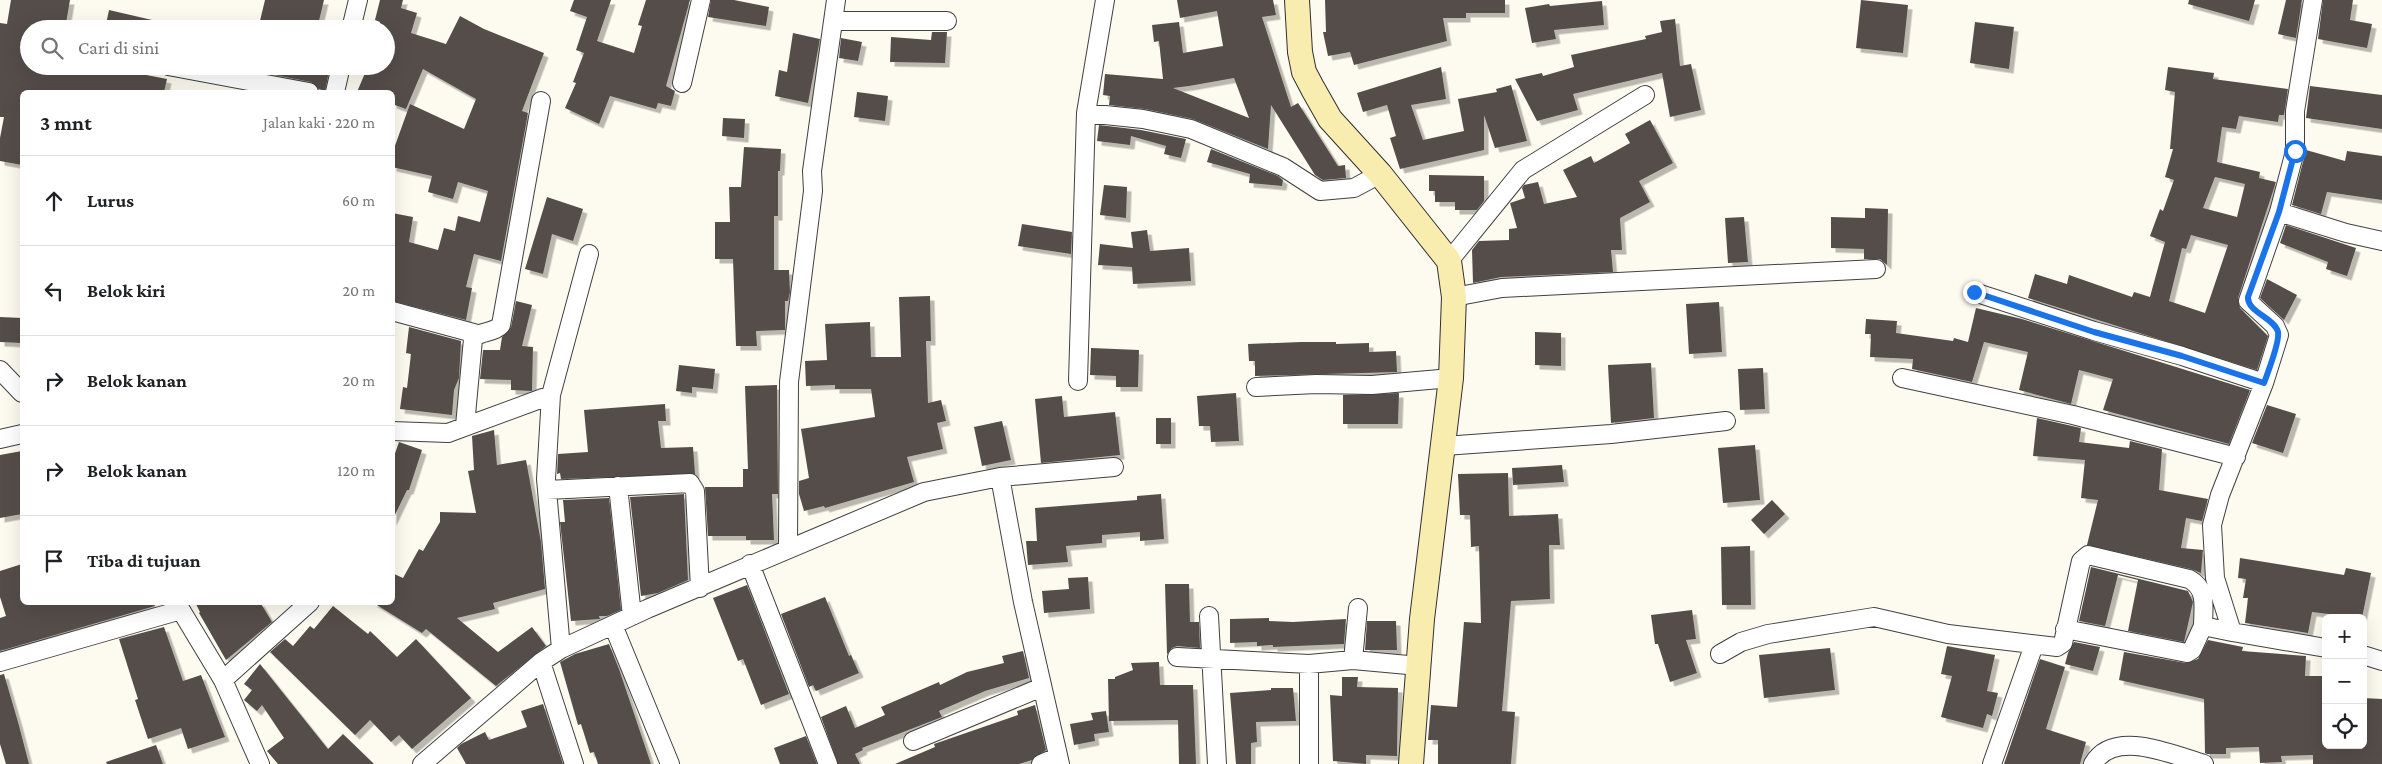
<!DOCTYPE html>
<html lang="id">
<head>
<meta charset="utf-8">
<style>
  body { margin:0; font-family:"Crimson Pro",serif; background:#f6f6f6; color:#202124 }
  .controls { position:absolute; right:15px; bottom:15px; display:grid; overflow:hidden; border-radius:8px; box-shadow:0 5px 20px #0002 }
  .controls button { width:45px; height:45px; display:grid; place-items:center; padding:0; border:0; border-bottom:1px solid #e0e0e0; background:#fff; color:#202124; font:25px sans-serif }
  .stop { position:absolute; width:15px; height:15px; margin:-11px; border:4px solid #1a73e8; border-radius:50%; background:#fff }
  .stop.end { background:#1a73e8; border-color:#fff; box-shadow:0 1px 5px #0008 }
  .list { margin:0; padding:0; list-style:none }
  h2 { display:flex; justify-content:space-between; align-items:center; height:65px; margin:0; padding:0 20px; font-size:21px }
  h2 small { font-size:16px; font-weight:400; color:#757577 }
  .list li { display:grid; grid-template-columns:32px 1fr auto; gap:15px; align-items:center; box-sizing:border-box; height:90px; padding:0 20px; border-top:1px solid #e0e0e0 }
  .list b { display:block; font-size:19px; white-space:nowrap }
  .list em { font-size:16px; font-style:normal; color:#757577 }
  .icon { flex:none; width:28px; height:28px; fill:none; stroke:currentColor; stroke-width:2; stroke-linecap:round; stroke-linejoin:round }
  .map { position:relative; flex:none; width:2382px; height:764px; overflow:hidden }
  .search { position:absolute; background:#fff; box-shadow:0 5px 20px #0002; left:20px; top:20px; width:375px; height:55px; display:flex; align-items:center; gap:12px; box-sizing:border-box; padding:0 18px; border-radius:28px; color:#757577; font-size:19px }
  .panel { position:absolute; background:#fff; box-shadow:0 5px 20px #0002; left:20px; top:90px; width:375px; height:515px; border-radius:8px }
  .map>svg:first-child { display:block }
</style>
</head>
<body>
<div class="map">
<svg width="2382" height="764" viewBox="0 0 2382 764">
  <defs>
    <filter id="shadow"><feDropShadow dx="4.5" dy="4.5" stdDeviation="0" flood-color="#0004"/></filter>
  </defs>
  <rect width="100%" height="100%" fill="#fdfaef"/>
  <path fill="#554e4a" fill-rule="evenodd" filter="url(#shadow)" d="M11,0H70L65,29H29V66H100L167,79L164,92H22V165L0,161V138L4,117H0V23L7,24Z
    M265,0H324L317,29H258Z
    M380,0H403L401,8L417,13L411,33L446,44L460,16L484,29L544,53L522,111L528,113L501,261L474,254L466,287L472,288L466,320L392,301V213L413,217L409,242L438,250L444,228L455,231L458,216L480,222L488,191L458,182L453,199L428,192L432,176L392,167V154L410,104L464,129L476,99L423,69L406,109L392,104V92H357L368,66H386V29H379L380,22L375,20Z
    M574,0H611L597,41L634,53L642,26L638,25L646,0H690L666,86L675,91L671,106L658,103L656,109L610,96L599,124L565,108L576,83L573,82L584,53L576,50L587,17L570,11Z
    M711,0H734L769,7L766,26L708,17Z
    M1177,0H1273L1276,15L1262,17L1291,107L1298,103L1338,166L1345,165L1346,178L1323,180L1315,175L1271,105L1268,149L1193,119L1145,109L1109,105L1110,96L1103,95L1105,74L1163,79L1159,41L1154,42L1152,25L1179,22L1183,53L1223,46L1217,11L1180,18ZM1234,78L1249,118L1173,88L1189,86Z
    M1325,0H1505V13H1466V18H1443L1447,41L1354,65L1350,52L1328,56L1323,32H1326Z
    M1861,0L1908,5L1903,53L1856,48Z
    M2189,0H2255L2249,21L2188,4Z
    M2286,0H2302L2296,38L2278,34Z
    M2323,0H2353L2350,20L2372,24L2367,48L2318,39Z
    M1602,1L1604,25L1554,30L1556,39L1532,43L1525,8L1549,4L1550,6Z
    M109,10L165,23L164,29H105Z
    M1675,19L1680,66L1691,64L1701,110L1670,117L1662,73L1573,94L1578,110L1537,121L1515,79L1542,73L1543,76L1574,67L1571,55L1646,39L1645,36L1662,32L1660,21Z
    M1975,22L2014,27L2009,69L1970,63Z
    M932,32H947L945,63L890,62L891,37L931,40Z
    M793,33L820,39L808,103L775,96L779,70L787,72Z
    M841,38L862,42L858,61L839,58Z
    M243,66H330L325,91L319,89L311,82L243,69Z
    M1441,67L1446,99L1411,105L1423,140L1464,131L1458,99L1497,92L1496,89L1511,85L1527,141L1495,148L1484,115V150L1400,169L1390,138L1396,136L1387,105L1363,112L1357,93Z
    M2168,67L2214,73L2213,79L2288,89L2284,115H2279L2278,122L2239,116L2236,129L2222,127L2217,162L2260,172L2259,178L2276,182L2238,298L2240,308L2268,336L2257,370L2028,298L2035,274L2067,284L2069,275L2132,297L2134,292L2150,297L2165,242L2150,236L2160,209L2163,211L2174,180L2165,177L2173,149H2170L2175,92L2165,90ZM2215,177L2245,184L2237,217L2203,208ZM2191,235L2228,245L2205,313L2169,301L2182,248L2186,249Z
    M2310,86L2382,95V129L2306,118Z
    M857,92L888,96L885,121L854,117Z
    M723,118L745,119L744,138L722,136Z
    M1650,120L1673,163L1639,181L1650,202L1620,218L1622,250H1611L1613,272L1501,277L1473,283L1472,250L1479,241L1509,240V229L1517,228L1510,203L1525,198L1522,188L1524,185L1538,182L1544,204L1577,197L1563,170L1591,156L1594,163L1630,143L1625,134Z
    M1099,125L1141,130L1186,139L1181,158L1164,154L1166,146L1131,136L1130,145L1097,141Z
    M744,147L781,149L780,171H778V216H774V270H789L790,292L788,301H785V330L756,331L757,346H736L733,259H715V222H730L729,187H741Z
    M1211,149L1278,176L1283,180L1282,186L1249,183L1250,174L1207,162Z
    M2306,150L2345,161L2347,151L2382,156V200L2327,192L2321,214L2292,205Z
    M1429,175L1484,176V201L1477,210H1455V202H1435V191H1429Z
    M1104,185L1127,187L1126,218L1100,215Z
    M547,197L583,209L573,241L552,234L543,274L525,269Z
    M1865,208L1888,209L1887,265L1880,259H1864V249L1831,248V217L1865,218Z
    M1744,217L1748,262L1728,263L1725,218Z
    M1022,224L1072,232L1071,254L1018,246Z
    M2286,225L2356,248L2347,276L2326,269L2328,262L2280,243Z
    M1147,230L1150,251L1189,248L1191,281L1133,284L1132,267L1098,265L1100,244L1133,248L1131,232Z
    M2267,279L2297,295L2284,320L2260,298Z
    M930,296L931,341H926L928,403L941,400L946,421L937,423L943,449L907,457L914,482L825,508L824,506L804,511L799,494V481L809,478L801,429L875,417L871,389H835V385L806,386L805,361L827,360L825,324L870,322L871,357H901L899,297Z
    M516,301L532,305L522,346L533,347L532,391L511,390V380L480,379L483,350H500L502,337L511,327Z
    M1719,302L1722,352L1689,354L1686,304Z
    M1976,308L2022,319L2250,390L2229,444L2103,410L2113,379L2079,370L2071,404L2019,390L2028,352L1984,342L1972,382L1912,369L1913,359L1870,357L1871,334H1865L1866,319L1897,321L1896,333L1953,341L1954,338L1968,342Z
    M0,317L22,318V343L0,342Z
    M409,327L461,341L459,378L454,390L452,415L400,409L403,387L407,388L411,354L406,353Z
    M1535,332L1561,333V366L1535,365Z
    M1301,342H1336V344L1369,343V352L1396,351L1397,372L1255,376V361H1249L1248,344Z
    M1091,348L1139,350L1138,387H1116V376L1090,375Z
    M1651,363L1654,418L1611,423L1608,365Z
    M679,365L715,369L713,389L692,387V393L676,391Z
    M1763,368L1765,409L1740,410L1738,369Z
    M777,385L778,494H772L774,540H746V536H708L705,487H743V469H748L745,386Z
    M1236,393L1239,441L1211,442L1210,426H1199L1197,396Z
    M1399,393L1398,424H1343V395Z
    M1062,396L1064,417L1115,412L1120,455L1041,463L1035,399Z
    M665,404L666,421H658L661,448L693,447L695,474L561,479L560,473L557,474L558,454L588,452L584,410Z
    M2267,405L2296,414L2283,453L2252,443Z
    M1156,418H1171V444H1156Z
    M2037,418L2081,428L2079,442L2129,448L2130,441L2162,449L2159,490L2208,499L2202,521L2186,518L2181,548L2203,550L2201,573L2191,569L2087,545L2098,500L2081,498L2085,460L2033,456Z
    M1002,421L1011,460L982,466L974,427Z
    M494,430L497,465L526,460L541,542L545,589L493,603L495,609L457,618L498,652L532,627L546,646L496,686L426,629L422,633L372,602H392V573L403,578L419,549L423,551L440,522V512L476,513L468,471L474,470L472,436Z
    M399,442L422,450L409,490H407L392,521V462Z
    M1755,445L1760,500L1723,503L1718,448Z
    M22,451V514L0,518V455Z
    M1562,465L1564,482L1513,485L1512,468Z
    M1508,473L1509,516L1558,514L1560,545H1549L1550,599L1511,601L1502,711L1515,712L1511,764H1438V740H1428L1431,705L1457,707L1464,622L1481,623L1479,546L1471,547L1470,515H1460L1458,474Z
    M684,494L688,580L658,593L641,596L630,497Z
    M1161,494L1164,539L1140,541V532L1102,535V543L1066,546L1068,562L1028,565L1026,541H1037L1035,508L1137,500V496Z
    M609,498L621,610L607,616H599L600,619L571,621L560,522H565L563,500Z
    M1772,500L1785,514L1764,534L1751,520Z
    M1750,546L1751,605H1722L1721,547Z
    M2240,558L2344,575L2346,568L2371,573L2362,618L2312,612L2308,633L2245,623L2248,598H2243L2246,579L2238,578Z
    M22,564V602H153L155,606L0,651V618L6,616L0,597V571Z
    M2091,567L2188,591L2193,602L2184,642L2128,631L2138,580L2118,575L2105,626L2079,621Z
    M1088,577L1090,609L1044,613L1042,591L1069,589L1068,578Z
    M1165,584H1189L1190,622H1199L1200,648L1177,646L1172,648L1167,654Z
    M747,585L789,694L761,705L743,659L738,661L713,598Z
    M825,597L849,656L851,655L859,673L816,691L813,685L809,687L781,614Z
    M195,602H260L272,622L226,660L199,613L200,612Z
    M333,606L368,634L370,631L397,657L416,639L471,698L412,749L399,735L391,742L370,720L355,735L270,652L285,639L293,646L310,626L314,629Z
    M1692,610L1696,639L1686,640L1697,673L1670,682L1658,644H1655L1651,615Z
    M1269,618V621L1293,622L1346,619L1344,644L1273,647V645L1257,646V642L1230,643V619Z
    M1367,621H1396L1397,650H1365Z
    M164,627L183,681L201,675L225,737L188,749L181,728L148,739L135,700L138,699L119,639Z
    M2208,640L2243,647L2242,651L2306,656L2305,676H2326V745H2363V698L2382,699V764H2313V755L2281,756L2282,762L2260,763L2259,747L2226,748V754H2207L2205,753L2204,699L2119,680L2124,652L2186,663L2198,659Z
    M2074,642L2100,647L2093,671L2065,664L2068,653Z
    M609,644L619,669L651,764H598L594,752L590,753L581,724L578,725L560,662L575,654Z
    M1947,646L1995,655L1987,691L1998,693L1992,716L1987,714L1983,728L1941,717L1952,676L1941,674Z
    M1830,648L1835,690L1764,698L1759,655Z
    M1023,651L1029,678L985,691L939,711L942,717L862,748L863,750L855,754L860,764H838L821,717L846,706L855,728L885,715L881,707L939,682L940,685L967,672L1004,663L1002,656Z
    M2040,659L2065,667L2046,729L2086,742L2080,764H2004Z
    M1159,662L1160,685H1193L1196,764H1179L1178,720L1109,721L1108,679H1115V677L1133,670L1131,663Z
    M260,664L328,749L343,734L374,764H278L267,751L284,738L262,705L257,711L244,700L252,690L244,684Z
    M4,674L18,722L29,764H6L0,744V675Z
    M1342,677H1358L1357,687L1398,688L1397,756L1366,755V764L1333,761L1330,695L1342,696Z
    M1271,688H1293L1296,721L1256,722L1257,742L1251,743V764H1236L1230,693L1271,690Z
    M543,704L563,764H466L457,748L461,744L485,732L489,740L527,727L521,711Z
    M1035,705L1046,750L1032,760L1019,764H895L935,747L934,744L1018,715L1017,711Z
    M1106,711L1109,732L1094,734L1095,741L1074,745L1070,724L1093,720L1091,713Z
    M806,736L817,764H780L774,748Z
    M156,745L163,764H107L106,762Z"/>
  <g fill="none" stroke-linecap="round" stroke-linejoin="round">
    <g stroke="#404040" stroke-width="20">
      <path id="street" d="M2313,0L2295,111V151L2279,212L2248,301L2275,326L2279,335L2264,383L2220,495L2212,525L2215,578L2232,632L2326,648
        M833,21H947
        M351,29L358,0
        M168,66L309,92
        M682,83L701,0
        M335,92L341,66
        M1086,113L1143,119L1191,129L1283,167L1320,191L1354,188L1380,174
        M2279,212L2346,233L2382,241
        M1449,261L1523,170L1645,95
        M1974,292L2094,331L2182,356L2264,383
        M1454,297L1502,288L1876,269
        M392,311L477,334
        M0,370L22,393
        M1902,378L2073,415L2236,457
        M1078,381L1086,113L1105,0
        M1256,387L1316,384L1372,385L1451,378
        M551,395L589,254
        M465,426L473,339C480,330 493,334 501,325L541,101
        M392,431L448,433L551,395L546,479L547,490
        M0,439L22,434
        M1444,446L1611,434L1726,421
        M1000,477L1023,602L1060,764
        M618,486L632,616
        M788,547L789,382L813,191L812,171L836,0
        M750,564L828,764
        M176,602L223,680L260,764
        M1209,616L1217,764
        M613,625L670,764
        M2065,629L2187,653L2192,650L2203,626L2232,632
        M561,649L547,490L690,483L695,491L700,588
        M1720,654L1741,642L1768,634L1874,617L1948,634L2057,647L2063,643L2081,561L2088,555L2189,579C2208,589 2203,607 2203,626
        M2363,655L2382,661
        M1177,657L1309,664L1353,660L1419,666
        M1353,660L1358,608
        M0,662L181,610
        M541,662L574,764
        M223,680L310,602
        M913,741L1042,687
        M422,764L541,662L561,649L647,609L924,492L1000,477L1114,467
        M1041,764L1057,757
        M1309,764V664
        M1992,764L2034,645
        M2093,764C2114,728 2173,755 2204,764"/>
    </g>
    <g stroke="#2f2f2f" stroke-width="26">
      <path id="secondary" d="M1297,0L1300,52L1304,72L1313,89L1330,119L1380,174L1449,261L1454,297L1451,378L1422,619L1411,764"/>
    </g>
    <use href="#street" stroke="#fff" stroke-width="18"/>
    <use href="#secondary" stroke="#f8edaf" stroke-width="24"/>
  </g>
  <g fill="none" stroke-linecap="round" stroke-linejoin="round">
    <path stroke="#1a73e8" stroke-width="6" d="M1974,292L2094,332L2182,356L2264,383C2268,372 2280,342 2278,332C2275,318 2247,312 2248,297L2279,212L2295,151"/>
  </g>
</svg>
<div class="controls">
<button>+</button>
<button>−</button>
<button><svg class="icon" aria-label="locate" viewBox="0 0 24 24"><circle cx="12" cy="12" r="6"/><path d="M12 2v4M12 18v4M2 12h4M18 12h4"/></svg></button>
</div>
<div class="stop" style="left:2295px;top:151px"></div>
<div class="stop end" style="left:1974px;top:292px"></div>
<div class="search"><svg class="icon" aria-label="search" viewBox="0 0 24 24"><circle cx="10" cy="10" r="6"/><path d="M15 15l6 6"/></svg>Cari di sini</div>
<section class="panel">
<h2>3 mnt<small>Jalan kaki · 220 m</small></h2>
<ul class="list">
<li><svg class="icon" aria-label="ahead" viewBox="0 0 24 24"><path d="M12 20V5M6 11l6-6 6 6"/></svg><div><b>Lurus</b></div><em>60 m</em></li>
<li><svg class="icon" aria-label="left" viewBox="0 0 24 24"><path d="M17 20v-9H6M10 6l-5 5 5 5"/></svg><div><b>Belok kiri</b></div><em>20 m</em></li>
<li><svg class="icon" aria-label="right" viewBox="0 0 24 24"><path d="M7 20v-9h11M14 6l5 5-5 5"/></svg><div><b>Belok kanan</b></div><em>20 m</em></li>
<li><svg class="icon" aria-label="right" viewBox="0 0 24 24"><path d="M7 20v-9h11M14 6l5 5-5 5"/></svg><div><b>Belok kanan</b></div><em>120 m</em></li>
<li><svg class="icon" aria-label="arrive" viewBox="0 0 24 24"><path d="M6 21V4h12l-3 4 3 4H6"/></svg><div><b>Tiba di tujuan</b></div></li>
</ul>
</section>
</div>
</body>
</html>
